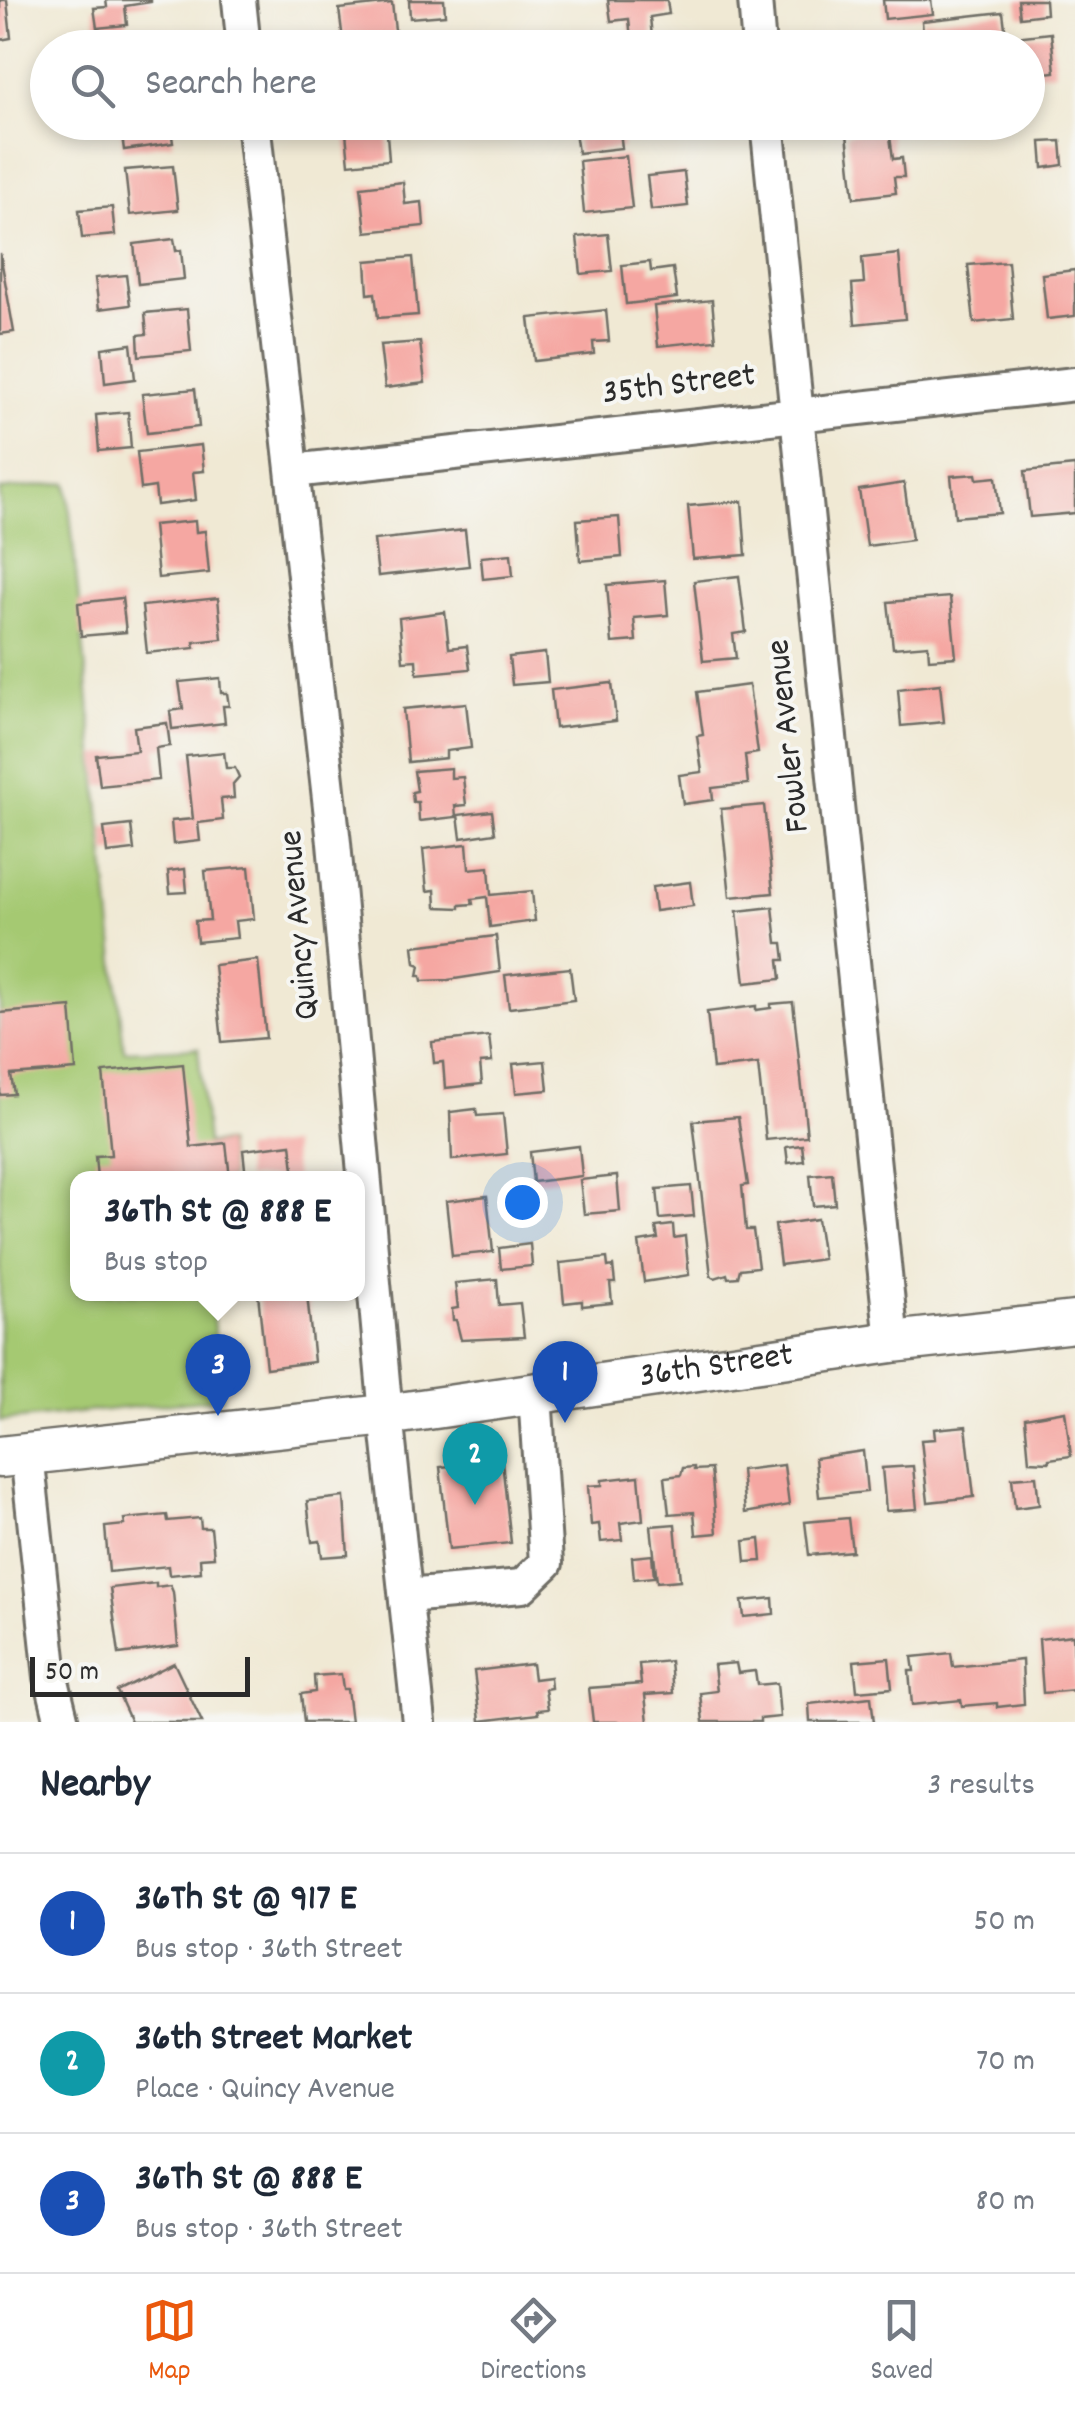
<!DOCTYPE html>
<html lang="en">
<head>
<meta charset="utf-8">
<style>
  body { margin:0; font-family:Dekko,sans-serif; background:#f2f2f3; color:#1f2937 }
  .scale { position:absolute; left:30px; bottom:25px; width:220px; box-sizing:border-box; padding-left:10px; border:5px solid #2b2b2b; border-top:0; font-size:28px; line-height:35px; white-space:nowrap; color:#2b2b2b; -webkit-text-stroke:8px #f6f6f2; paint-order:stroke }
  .you { position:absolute; left:522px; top:1202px; width:35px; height:35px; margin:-25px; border:8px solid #fff; border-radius:50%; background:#1a73e8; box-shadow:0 0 0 15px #1a73e833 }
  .badge { display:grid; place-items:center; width:65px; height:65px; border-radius:50%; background:#ea580c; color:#fff; font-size:32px; font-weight:700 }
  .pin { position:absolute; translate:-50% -82px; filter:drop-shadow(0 2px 5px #0008) }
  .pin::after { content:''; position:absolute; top:52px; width:35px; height:30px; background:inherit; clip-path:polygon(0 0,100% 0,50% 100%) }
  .popup { position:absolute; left:70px; top:1171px; width:295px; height:130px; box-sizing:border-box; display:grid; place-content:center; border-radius:20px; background:#fff; filter:drop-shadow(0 2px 8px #0005); font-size:32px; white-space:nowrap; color:#747a83 }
  .popup b { font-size:38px; color:#1f2937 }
  .popup::after { content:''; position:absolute; left:50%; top:100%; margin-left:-20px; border:20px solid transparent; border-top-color:#fff }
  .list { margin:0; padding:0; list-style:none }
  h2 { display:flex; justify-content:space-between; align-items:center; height:130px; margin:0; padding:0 40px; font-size:42px }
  h2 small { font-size:32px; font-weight:400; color:#747a83 }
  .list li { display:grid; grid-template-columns:65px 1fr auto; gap:30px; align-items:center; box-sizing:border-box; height:140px; padding:0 40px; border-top:2px solid #e0e1e3 }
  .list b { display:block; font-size:38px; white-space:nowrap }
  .list p { margin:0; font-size:32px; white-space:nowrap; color:#747a83 }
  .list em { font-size:32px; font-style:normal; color:#747a83 }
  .icon { flex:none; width:55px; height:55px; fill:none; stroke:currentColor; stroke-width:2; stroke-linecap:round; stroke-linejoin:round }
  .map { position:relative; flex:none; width:1075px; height:1722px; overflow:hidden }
  .search { position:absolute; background:#fff; box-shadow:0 5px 15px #0003; left:30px; right:30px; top:30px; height:110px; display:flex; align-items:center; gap:25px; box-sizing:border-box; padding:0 35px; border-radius:55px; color:#747a83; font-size:38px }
  .sheet { height:550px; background:#fff }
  nav { display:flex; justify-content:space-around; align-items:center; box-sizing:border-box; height:140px; border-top:2px solid #e0e1e3; background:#fff; font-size:28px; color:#747a83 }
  nav a { display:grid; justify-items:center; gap:5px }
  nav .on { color:#ea580c }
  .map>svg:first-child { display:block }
</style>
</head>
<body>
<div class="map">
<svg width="1075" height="1722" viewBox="0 0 1075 1722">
  <rect width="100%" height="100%" fill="#f6f6f2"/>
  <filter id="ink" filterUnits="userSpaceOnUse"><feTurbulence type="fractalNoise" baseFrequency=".01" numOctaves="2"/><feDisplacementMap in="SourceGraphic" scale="20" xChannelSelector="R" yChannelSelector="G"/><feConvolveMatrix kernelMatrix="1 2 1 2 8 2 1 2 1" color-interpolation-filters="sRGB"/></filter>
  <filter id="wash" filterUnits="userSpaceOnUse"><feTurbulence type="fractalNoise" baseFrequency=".0048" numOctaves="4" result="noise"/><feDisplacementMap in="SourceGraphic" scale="40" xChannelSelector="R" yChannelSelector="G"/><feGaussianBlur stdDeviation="2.25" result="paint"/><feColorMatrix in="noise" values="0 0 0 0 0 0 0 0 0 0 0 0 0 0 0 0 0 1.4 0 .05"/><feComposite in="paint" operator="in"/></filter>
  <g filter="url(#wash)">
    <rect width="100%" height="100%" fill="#f0e9d4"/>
    <path fill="#a5c972" stroke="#687a4e" stroke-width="2.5" d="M67,483L124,1051L198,1048L207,1144L226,1143L230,1178H78V1294H210L222,1398L0,1421V490Z"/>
    <g id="blocks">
      <path fill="#f5a7a2" d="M0,0H7L11,38L0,40Z
        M106,0H151V2L125,6L127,25L97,28L94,8L107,7Z
        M409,0H444L445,15L410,18Z
        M608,0H667L669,14L650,17L652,37L631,40L629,19L611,21Z
        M883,0H931L933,14L885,19Z
        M1018,0H1045L1046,14L1020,17Z
        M392,3L397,48H344L339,9Z
        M1003,12L1007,44L924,48L922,21Z
        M1051,33L1055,72L1028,75V48H1015L1014,37Z
        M873,35L874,48H836L835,39Z
        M157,40L158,48H120V45Z
        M120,122H170L173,143L124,150Z
        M345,122H386L389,160L349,164Z
        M619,122L622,148L578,153L574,124Z
        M641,122H684L685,127L642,131Z
        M889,129L893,159L902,158L904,177H894L896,193L854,198L847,134Z
        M1061,141L1063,165L1043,168L1041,142Z
        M626,156L632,208L584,213L579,161Z
        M173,166L178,210L130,215L125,170Z
        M684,172L688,206L651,210L647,176Z
        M403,182L405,204L422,202L424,226L366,232L361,187Z
        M112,207L115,235L82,238L79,210Z
        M608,234L612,271L581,274L577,237Z
        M174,239L176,251L181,250L184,279L138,284L134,244Z
        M0,253L14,332L0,334Z
        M899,254L905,319L855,324L852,284L864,283L862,258Z
        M413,257L418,315L378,318L375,293L368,294L366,261Z
        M650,262L651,271L673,268L677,298L626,304L622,265Z
        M1008,262L1013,319L974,323L968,265Z
        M1075,270V316L1047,319L1042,274Z
        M126,275L130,305L99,309L95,278Z
        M712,300L716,340L658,346L654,306Z
        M187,309L191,351L139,356L138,335L147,334L145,313Z
        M606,310L609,341L593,342L594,354L534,361L529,318Z
        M420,342L425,383L385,388L380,345Z
        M131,344L135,379L105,383L102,348Z
        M195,389L199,427L147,433L142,394Z
        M128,412L131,448L99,451L96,415Z
        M201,445L204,471L193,472L196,500L157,505L155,487L141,489L137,452Z
        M1075,466V513L1030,517L1025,471Z
        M976,474L977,479L996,477L1000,513L955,517L951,476Z
        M904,483L912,540L867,546L859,490Z
        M742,501L746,555L693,559L688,506Z
        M619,517L622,557L580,561L577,520Z
        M195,521L196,532L205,531L209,573L158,578L153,525Z
        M465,530L469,566L378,576L374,540Z
        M511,554L513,576L483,579L481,557Z
        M739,576L746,632L733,634L736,658L703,661L694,581Z
        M665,580L668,615L634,618L636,641L612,643L607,585Z
        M950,597L956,657L929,659L928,645L893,648L888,602Z
        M122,598L126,632L81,636L78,603Z
        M218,598L222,639L194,642L195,648L147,653L142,606Z
        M445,612L449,648L467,646L470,669L417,674L416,660L403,661L399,618Z
        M545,653L548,682L512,685L509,657Z
        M220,678L221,693H227L229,706H223L225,723L172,729L170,711L183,709L179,682Z
        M612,683L616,721L555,728L551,690Z
        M940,684L944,722L901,726L898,689Z
        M749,685L758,753L745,755L748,784L712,788L713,800L683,804L679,775L702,772L697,736L703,735L697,692Z
        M466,703L471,748L446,751V758L408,762L403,709Z
        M167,723L170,746L156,748L159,780L100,786L96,755L137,751L134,727Z
        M224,752L226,768H235L239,777L233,784L234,798L221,799L223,820L198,823L200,841L173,844L171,821L193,819L186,756Z
        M451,768V778L463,777L466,805L455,806L456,817L419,821L418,802H413L412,792L417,791L414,771Z
        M764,805L773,893L730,897L721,809Z
        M492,811L495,833L461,838L458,815Z
        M131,825L134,850L107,853L104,828Z
        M467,844L469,869L489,867L491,895L532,891L535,921L490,927L487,897L472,899L473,904L460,905V908L436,907L435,890L427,891L423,849Z
        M249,867L254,919L235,921L237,938L197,942L195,921L210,920L205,871Z
        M185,869L187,892L170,893L168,871Z
        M690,882L693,906L655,911L652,887Z
        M773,907L777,943H783L785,960H779L781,979L745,983L737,911Z
        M496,936L500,972L448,980L422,981L421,976H418L420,965L415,963L413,946Z
        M258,960L266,1038L222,1042L214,965Z
        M570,968L574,1000L509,1008L505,975Z
        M793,1002L807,1136L766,1140L758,1064L713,1069L707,1012L756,1006V1010L771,1008V1004Z
        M71,1007L76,1070L11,1075L14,1094L0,1095V1013Z
        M489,1036L492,1062L480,1063L482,1084L445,1088L443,1062L434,1063L432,1042Z
        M545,1061L548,1090L516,1093L513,1064Z
        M183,1064L191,1147L226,1143L230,1178H97L95,1156L111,1155L103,1072Z
        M476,1109L477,1116L503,1114L507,1154L452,1160L450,1112Z
        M738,1117L748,1185L742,1186L746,1230H753L758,1267L740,1269L738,1277L728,1278L727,1274L715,1278L711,1276L693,1121Z
        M291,1144L295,1178H246L243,1150Z
        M802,1145L804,1161L788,1163L786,1147Z
        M579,1146L582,1176L533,1182L530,1152Z
        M832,1173L835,1204L813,1206L810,1175Z
        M617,1176L620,1211L584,1214L580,1180Z
        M691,1186L694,1216L660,1219L657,1189Z
        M487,1196L493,1252L452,1256L446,1201Z
        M817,1219L823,1259L780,1265L775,1225Z
        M673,1225L674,1238L685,1236L689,1275L644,1282L639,1242L658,1239L656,1227Z
        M530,1244L532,1266L501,1269L499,1248Z
        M607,1258L608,1267L613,1266L615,1283H610L612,1303L582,1306V1301L564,1303L560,1263Z
        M497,1279L499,1305L520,1303L524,1337L461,1340L456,1320H453L452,1309L458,1308L455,1283Z
        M258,1294H307L314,1362L266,1368Z
        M1065,1411L1071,1456L1049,1459V1462L1029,1461L1025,1418Z
        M966,1426L974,1497L928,1502L921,1440L935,1439L934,1429Z
        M863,1451L867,1492L819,1497L815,1458Z
        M502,1461L511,1543L449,1549L440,1467Z
        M784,1465L789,1505L745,1513L741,1470Z
        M913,1466L917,1509L886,1511L882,1468Z
        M694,1467V1470L711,1469L717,1533L696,1535L694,1512L669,1514L665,1477L681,1475L683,1468Z
        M639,1476L643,1520L620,1523L622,1540L601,1542L599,1524L591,1525L588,1486L602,1485V1480Z
        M1036,1476L1039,1505L1015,1508L1012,1478Z
        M344,1497L348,1555L322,1557L320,1541L312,1542L307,1501Z
        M167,1515L168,1521L200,1518L201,1528H211L214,1557L200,1558L201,1572L169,1575L168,1566L109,1572L105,1527L125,1525L124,1519Z
        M848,1518L852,1551L809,1555L805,1522Z
        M675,1524L680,1580L657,1582L651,1526Z
        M760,1539L762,1561L746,1562L744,1541Z
        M652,1555L654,1577L634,1579L632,1557Z
        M156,1583V1587L170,1585L173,1592L178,1646L119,1654L110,1588Z
        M773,1598L774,1614L744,1617L742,1601Z
        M1073,1635L1075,1690L1043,1693L1039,1639Z
        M951,1653L953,1667L1022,1660L1024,1704L997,1707V1703L962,1706L961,1700L912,1705L909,1671H914L912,1657Z
        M889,1658L892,1688L857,1691L854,1661Z
        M670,1661L673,1693L645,1695L648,1722H593L589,1688L641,1684L639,1664Z
        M174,1663L202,1722H131L117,1691Z
        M736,1663L738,1673L755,1671L757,1685L777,1683L780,1717L760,1719V1722H703L700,1693L717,1691L714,1665Z
        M532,1664L534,1679L550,1677L551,1688L545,1689L548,1709L537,1710L538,1714L480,1721L474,1671Z
        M341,1674L343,1689H347L351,1722H304L301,1694L315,1692L314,1676Z
        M871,1697L874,1722H810L809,1704Z"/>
    </g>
  </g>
  <g filter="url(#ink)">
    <use href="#blocks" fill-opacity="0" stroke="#706e66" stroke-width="2.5"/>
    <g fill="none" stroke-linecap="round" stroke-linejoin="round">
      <g stroke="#706e66" stroke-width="38">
        <path id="minor" d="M239,0L244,48
          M755,0L759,48
          M253,122L334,843L386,1415L419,1722
          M767,122L892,1342
          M293,471L1075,384
          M27,1454L51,1677L62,1722
          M406,1596L522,1586L546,1563L535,1394"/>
      </g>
      <g stroke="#706e66" stroke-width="45">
        <g id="major">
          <path id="s1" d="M0,1457L386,1415L892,1342L1075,1322"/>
        </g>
      </g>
      <use href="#minor" stroke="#fff" stroke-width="32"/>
      <use href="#major" stroke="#fff" stroke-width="40"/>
    </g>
  </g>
  <g text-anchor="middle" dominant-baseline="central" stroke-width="8" stroke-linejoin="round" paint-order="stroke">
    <g font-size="35" fill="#2b2b2b" stroke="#f6f6f2">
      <text transform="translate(679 386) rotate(-7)">35th Street</text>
      <text transform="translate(790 736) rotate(-96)">Fowler Avenue</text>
      <text transform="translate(301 925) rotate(-95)">Quincy Avenue</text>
      <text stroke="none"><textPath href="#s1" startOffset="722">36th Street</textPath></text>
    </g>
  </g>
</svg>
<div class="scale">50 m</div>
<div class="you"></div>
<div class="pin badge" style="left:565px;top:1423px;background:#1a4fb4">1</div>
<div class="pin badge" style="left:475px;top:1505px;background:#0f9aa8">2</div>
<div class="pin badge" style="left:218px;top:1416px;background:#1a4fb4">3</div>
<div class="popup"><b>36Th St @ 888 E</b>Bus stop</div>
<div class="search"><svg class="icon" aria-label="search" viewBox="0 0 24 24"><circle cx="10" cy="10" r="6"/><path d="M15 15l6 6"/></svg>Search here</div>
</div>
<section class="sheet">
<h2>Nearby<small>3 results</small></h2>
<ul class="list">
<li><span class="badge" style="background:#1a4fb4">1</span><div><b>36Th St @ 917 E</b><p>Bus stop · 36th Street</p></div><em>50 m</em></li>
<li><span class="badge" style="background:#0f9aa8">2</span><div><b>36th Street Market</b><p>Place · Quincy Avenue</p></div><em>70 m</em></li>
<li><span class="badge" style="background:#1a4fb4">3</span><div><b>36Th St @ 888 E</b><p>Bus stop · 36th Street</p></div><em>80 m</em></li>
</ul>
</section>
<nav>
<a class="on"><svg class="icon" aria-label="map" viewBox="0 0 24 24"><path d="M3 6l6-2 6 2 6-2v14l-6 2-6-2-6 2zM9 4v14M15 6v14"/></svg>Map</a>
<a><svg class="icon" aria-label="directions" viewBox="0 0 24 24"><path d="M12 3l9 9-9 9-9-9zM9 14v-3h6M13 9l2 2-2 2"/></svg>Directions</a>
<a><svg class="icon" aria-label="saved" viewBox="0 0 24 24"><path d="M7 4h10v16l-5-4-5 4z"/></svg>Saved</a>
</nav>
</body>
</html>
